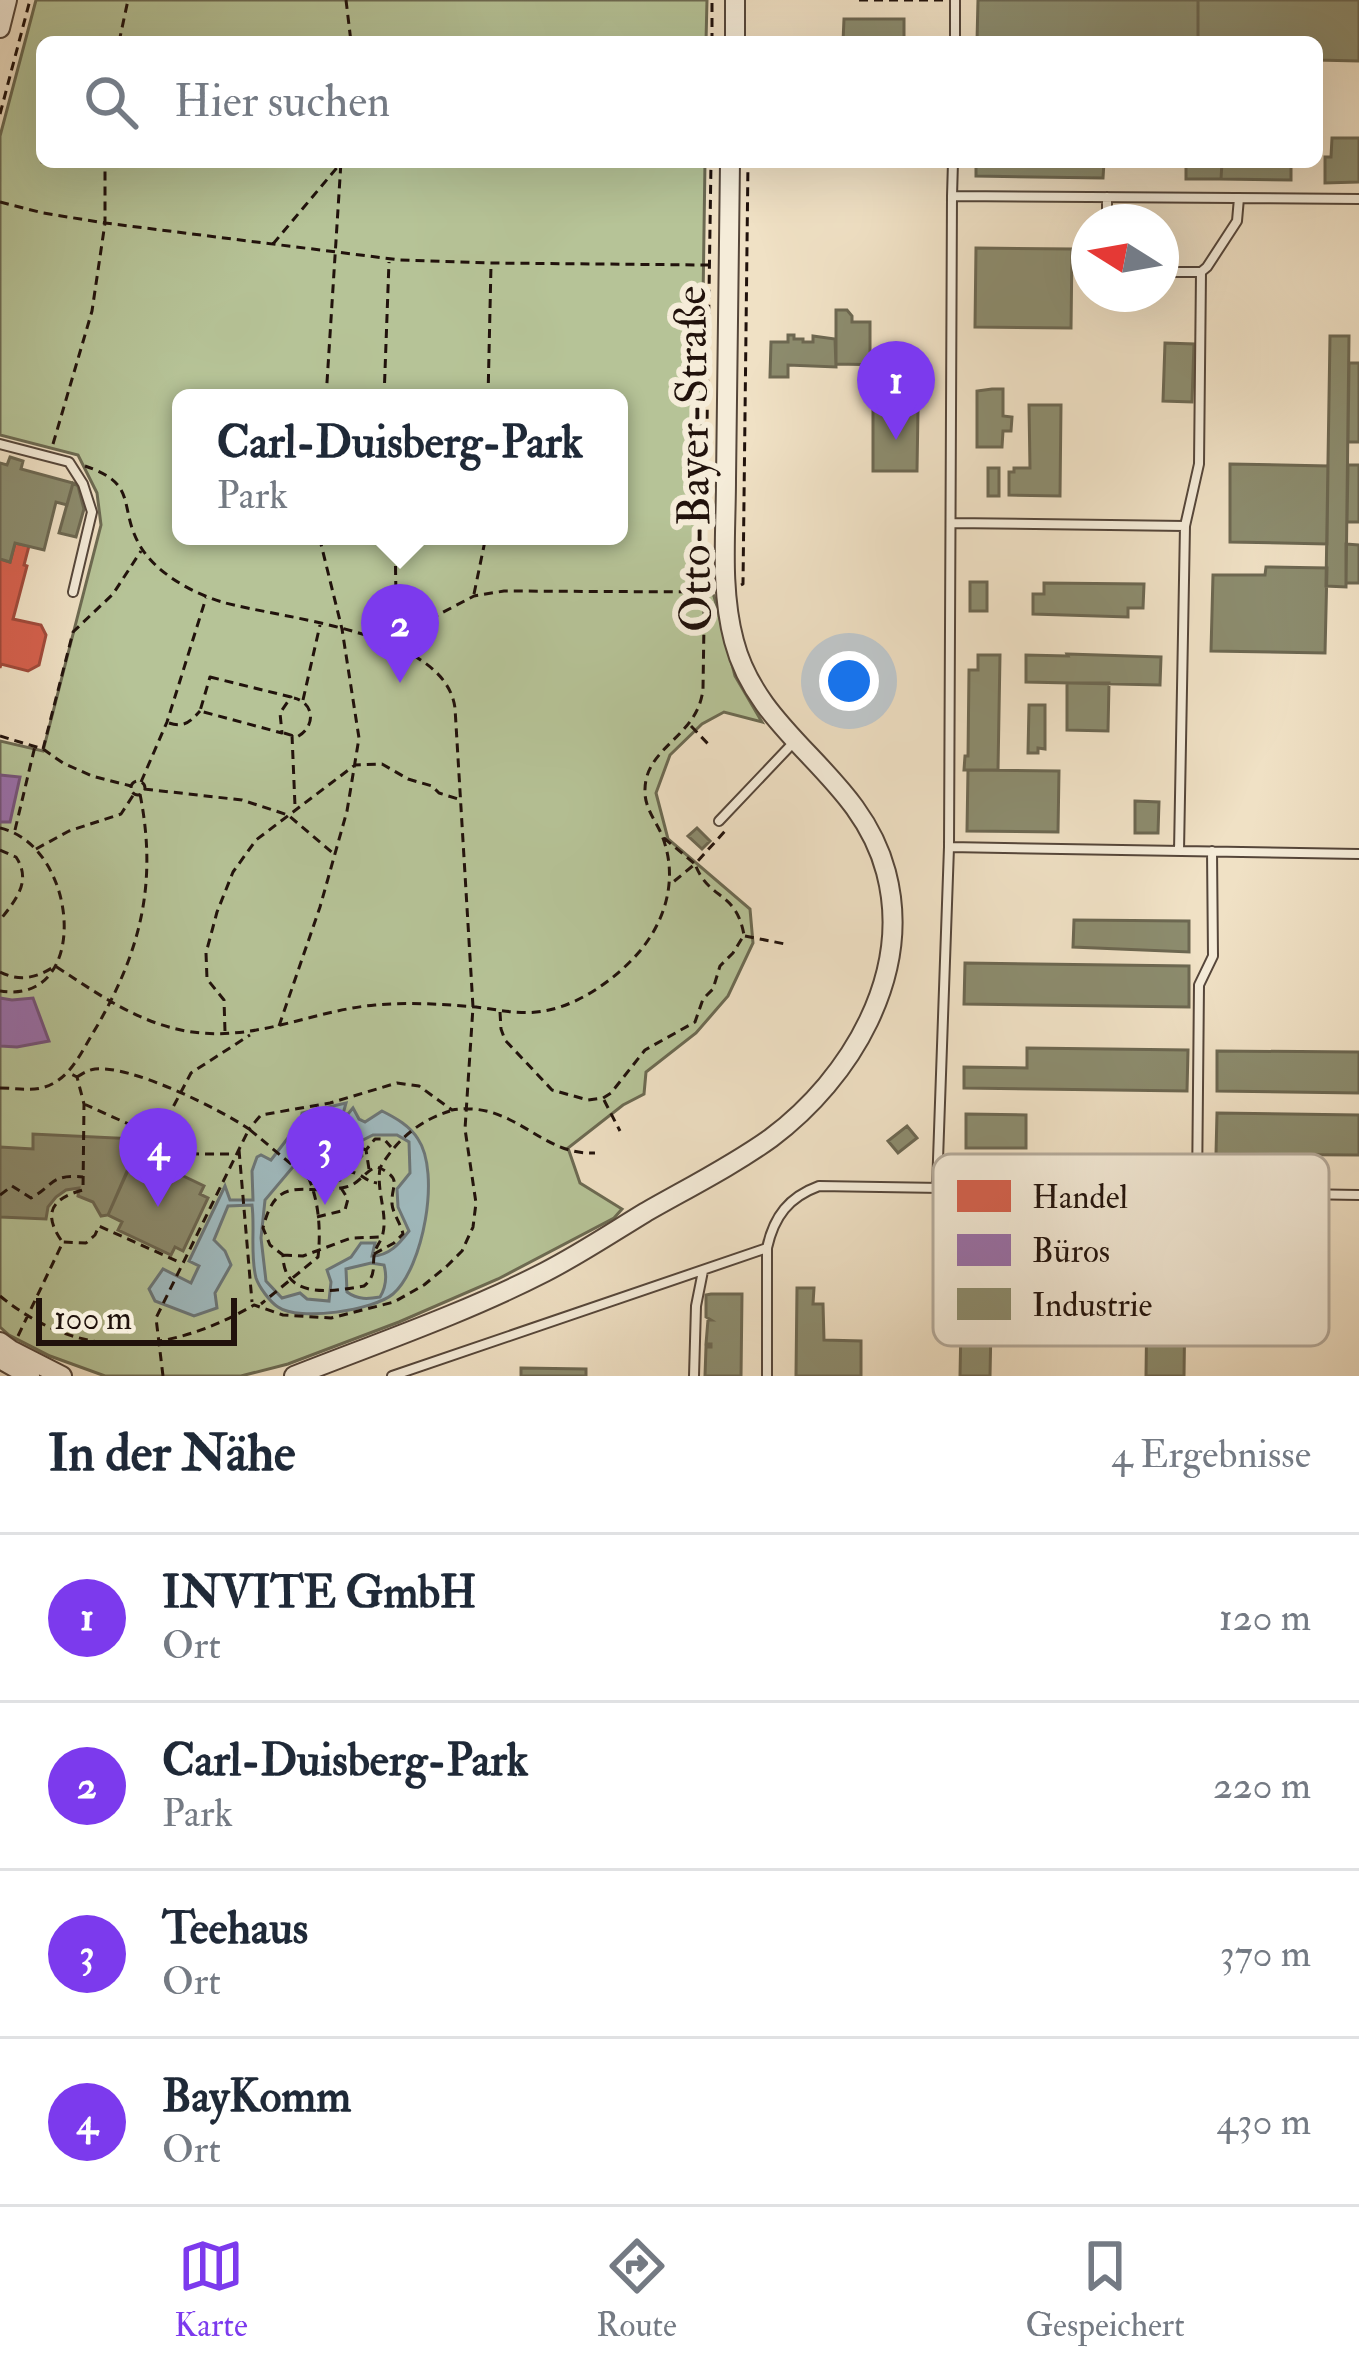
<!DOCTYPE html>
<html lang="de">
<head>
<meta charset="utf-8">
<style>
  body { margin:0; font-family:"IM FELL Double Pica",serif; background:#f2f2f3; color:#1f2937 }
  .compass { position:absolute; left:1071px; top:204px; width:108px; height:108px; border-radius:50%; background:#fff; box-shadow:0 12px 48px #0002; rotate:281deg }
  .scale { position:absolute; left:36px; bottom:30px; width:201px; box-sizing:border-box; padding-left:12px; border:6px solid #21120c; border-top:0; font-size:33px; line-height:42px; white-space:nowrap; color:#21120c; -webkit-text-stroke:9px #f5ecd9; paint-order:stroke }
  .you { position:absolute; left:849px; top:681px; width:42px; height:42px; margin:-30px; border:9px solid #fff; border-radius:50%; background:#1a73e8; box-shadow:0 0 0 18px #1a73e833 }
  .badge { display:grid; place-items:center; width:78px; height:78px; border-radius:50%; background:#7c3aed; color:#fff; font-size:39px; font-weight:700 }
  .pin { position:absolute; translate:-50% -99px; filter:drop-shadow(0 3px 6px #0008) }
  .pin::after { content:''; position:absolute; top:63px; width:42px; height:36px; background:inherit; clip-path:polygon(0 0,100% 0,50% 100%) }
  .popup { position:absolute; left:172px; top:389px; width:456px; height:156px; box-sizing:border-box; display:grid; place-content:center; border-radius:18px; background:#fff; filter:drop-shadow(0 3px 9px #0005); font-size:39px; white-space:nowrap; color:#747a83 }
  .popup b { font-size:45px; color:#1f2937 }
  .popup::after { content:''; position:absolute; left:50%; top:100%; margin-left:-24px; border:24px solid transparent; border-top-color:#fff }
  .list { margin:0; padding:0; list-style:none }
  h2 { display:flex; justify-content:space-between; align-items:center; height:156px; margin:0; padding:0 48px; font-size:51px }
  h2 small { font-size:39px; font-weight:400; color:#747a83 }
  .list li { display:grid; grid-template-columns:78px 1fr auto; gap:36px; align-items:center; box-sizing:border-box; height:168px; padding:0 48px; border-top:3px solid #e0e1e3 }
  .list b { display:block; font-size:45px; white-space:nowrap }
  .list p { margin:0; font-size:39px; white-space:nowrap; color:#747a83 }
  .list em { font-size:39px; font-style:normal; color:#747a83 }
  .icon { flex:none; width:66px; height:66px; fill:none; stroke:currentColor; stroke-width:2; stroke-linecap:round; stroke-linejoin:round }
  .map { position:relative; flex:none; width:1359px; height:1376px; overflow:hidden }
  .search { position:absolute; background:#fff; box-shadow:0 12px 48px #0002; left:36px; right:36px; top:36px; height:132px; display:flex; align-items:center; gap:30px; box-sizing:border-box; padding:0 42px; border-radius:18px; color:#747a83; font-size:45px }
  .sheet { height:828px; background:#fff }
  nav { display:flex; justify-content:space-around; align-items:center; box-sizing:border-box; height:168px; border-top:3px solid #e0e1e3; background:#fff; font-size:33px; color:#747a83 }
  nav a { display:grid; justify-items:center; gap:6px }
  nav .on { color:#7c3aed }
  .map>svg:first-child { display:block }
</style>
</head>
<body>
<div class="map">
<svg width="1359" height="1376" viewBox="0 0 1359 1376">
  <rect width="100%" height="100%" fill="#f0e1c5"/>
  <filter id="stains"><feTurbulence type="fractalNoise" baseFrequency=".00167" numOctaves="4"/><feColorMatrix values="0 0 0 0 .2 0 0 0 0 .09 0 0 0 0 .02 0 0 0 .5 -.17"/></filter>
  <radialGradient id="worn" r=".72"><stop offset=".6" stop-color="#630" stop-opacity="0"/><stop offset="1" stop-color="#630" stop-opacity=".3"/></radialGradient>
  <path fill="#b6c397" stroke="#6c6a52" stroke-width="3" fill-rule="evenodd" d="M36,0H707L706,42H42V162H705L699,577L714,596L735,676L762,722L724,712L702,724L670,755L656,793L668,839L750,909L753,943L728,996L696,1033L646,1072L644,1094L623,1105L568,1148L580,1183L622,1209L614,1218L498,1279L399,1322L288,1364L241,1376H105L50,1356L9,1335L0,1327V741L43,751L101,525L97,493L78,455L0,435V136ZM181,398H619V536H181Z"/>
  <path fill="#a0bbc0" stroke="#6d7778" stroke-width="3" fill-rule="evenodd" d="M346,1103L343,1114H348L353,1108L359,1119L365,1122L382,1111C396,1118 410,1126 418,1139C441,1173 423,1268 393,1294C374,1310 299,1322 278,1307C270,1302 259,1287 256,1278C250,1255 255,1227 252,1205L228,1206L214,1240L225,1251L231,1265L215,1293L217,1308L194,1316L155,1301L149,1289L163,1269L191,1283L199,1266L189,1261L225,1186L230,1200H253L252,1171L257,1157L261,1155L271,1160L301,1121L302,1113ZM373,1135H397L409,1142L410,1173L397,1189L398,1207L409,1231C399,1244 389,1256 372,1256L375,1243H361L351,1257L327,1270L331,1282L329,1301L307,1299L300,1293L282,1298L266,1281L261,1238L265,1200L303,1155L311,1158L320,1169L335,1160C348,1162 352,1167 362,1156L359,1142ZM371,1263L384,1265C387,1276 386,1287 380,1297C368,1299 358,1300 347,1292L346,1269Z"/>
  <path fill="#d6604d" stroke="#a0493a" stroke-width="3" d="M15,543L29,546L24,565L27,566L13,619L41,625L46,635L39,665L28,671L1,664L0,668V559L10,562Z"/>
  <path fill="#9970ab" stroke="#75547b" stroke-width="3" d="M0,775L20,777L10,822H0Z
    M0,998L12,1000L33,998L49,1041L17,1047L0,1046Z"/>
  <path fill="#8c8c6e" stroke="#6c6751" stroke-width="3" d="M978,0H1198V42H977Z
    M1198,0H1359V61L1317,60V42H1198Z
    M844,19H904V42H843Z
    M1332,138H1359V182L1325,183V157H1331Z
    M976,162H1104L1103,178L976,176Z
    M1186,162H1222L1221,179H1186Z
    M1222,162H1291V180L1221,179Z
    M976,248L1072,249L1071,328L975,327Z
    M836,310H847L852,316V322H870V352L889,353V365L836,364Z
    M788,335H794V339H803V342H813V336L835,339L836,367L788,365V377H770L771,342H788Z
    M1330,336H1349L1346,587L1326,586Z
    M1165,343L1194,344L1192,402L1163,401Z
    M1349,363H1359V442H1348Z
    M992,389H1003V416L1012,417L1011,431H1003L1002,447H977V391Z
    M1029,405H1061L1060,496L1009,495V472H1014V468H1030Z
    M873,408L918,409L917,471H873Z
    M10,457L23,461L21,469L73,483L67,505L56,502L44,550L15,543L10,562L0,559V463L7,465Z
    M1230,464L1328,466L1327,544L1230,542Z
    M1348,465H1359V522H1347Z
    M988,468H999V496H988Z
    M73,483L78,486L84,509L76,537L59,533Z
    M1346,544L1359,545V583H1346Z
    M1266,567L1327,568L1325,653L1211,651L1213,575H1265Z
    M970,582H987V611H970Z
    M1044,583L1144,584L1143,608H1128V617L1033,614V594H1044Z
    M1067,654L1161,657L1160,685L1026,682V655L1068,656Z
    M978,655H1000L998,770H964L965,756H968L969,670H978Z
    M1067,683H1109L1108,731L1067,730Z
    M1029,705H1045V749L1038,748V753H1028Z
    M968,770L1059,771L1058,832L967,831Z
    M1135,801L1159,802L1158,833H1135Z
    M697,828L710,841L702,849L688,836Z
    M1074,920L1189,921V952L1073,947Z
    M965,963L1189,966V1007L964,1004Z
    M1027,1048L1188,1050L1187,1091L964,1088V1067L1027,1068Z
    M1217,1051L1359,1052V1093L1217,1091Z
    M1217,1113L1359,1115V1155L1216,1154Z
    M966,1114L1026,1115V1148H966Z
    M907,1126L917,1138L898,1153L888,1141Z
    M137,1133H142L143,1137L108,1215L101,1216L93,1202L78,1196L79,1188L66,1190L56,1197L48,1207L46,1219L0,1217V1147L33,1149V1134L136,1139Z
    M150,1160L204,1186L200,1194L208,1198L183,1251L175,1247L171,1255L118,1230L122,1222L108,1215L131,1162L146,1168Z
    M1148,1223H1186L1184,1376H1146Z
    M1283,1231H1294L1293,1260H1282Z
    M797,1288H814L813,1304H823L824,1340L861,1341V1376H796Z
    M711,1294H742L741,1376H705L706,1347H711V1344H706L708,1320H711L706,1317V1295Z
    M961,1325L991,1326L990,1376H960Z
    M521,1368L586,1369V1376H521Z"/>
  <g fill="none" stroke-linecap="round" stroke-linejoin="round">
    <g stroke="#55463a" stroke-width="12">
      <path id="service" d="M955,42V0
        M953,162L952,196L1359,199
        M1107,197V222
        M1161,272H1201L1207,267L1237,221L1239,198
        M0,444L69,462L83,484L92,512L73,592
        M952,523L1185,526
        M719,821L794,742
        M949,847L1359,854
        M1179,851L1185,526L1199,464L1201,272
        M937,1188L949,847L952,196
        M1197,1192L1199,985L1213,956L1212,851
        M392,1376L767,1248
        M694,1376L696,1306L703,1271
        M767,1376V1248C774,1216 789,1197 819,1186L1359,1195"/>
    </g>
    <g stroke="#55463a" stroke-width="22">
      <path id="tertiary" d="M0,28L7,0
        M735,42V0
        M0,1342L11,1350L62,1376
        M0,1359L30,1376
        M294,1376C378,1343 465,1313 545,1272C580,1254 613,1232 646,1212C688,1188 732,1166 771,1138C851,1078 913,974 886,872C860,773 759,738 734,641C720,589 726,532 726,479C727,373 729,268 730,162"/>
    </g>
    <path stroke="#21120c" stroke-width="3" stroke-dasharray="9 6" stroke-linecap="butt" d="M346,0L351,42
      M859,0H947
      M119,42L128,0
      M712,42V0
      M0,114L30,0
      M0,202L43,213L105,223L400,260L491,263L708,265
      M273,244L340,164
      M326,398L341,162
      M384,398L389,262
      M488,398L491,265
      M53,444L92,311L105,223V162
      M395,536L396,597L403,632
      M741,585L743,584L748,162
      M474,594L486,536
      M390,640L474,596L504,591L704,592
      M210,677L291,697L280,713L282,733L200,711Z
      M303,700L320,625
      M169,723C184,728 190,722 200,711
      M691,726L710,746
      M284,733L297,737C316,727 315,703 294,698
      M292,735L295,806
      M0,736L43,749L63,763L92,776L131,786
      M43,749L73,632L113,594L141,551
      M131 788a7 7 0 1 1 14 0a7 7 0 1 1-14 0Z
      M141,782L167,722L206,598
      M144,789L242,800L288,815L334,854
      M0,828C79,846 92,1006 0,991
      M15,830L35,746
      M664,838L695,864L726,830
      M36,849L69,831L121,814L134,794
      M0,850L16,857C32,881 16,900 0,920
      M745,936L785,944
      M0,972C20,982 37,978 55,966C97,993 136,1022 186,1031C255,1043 309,1011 375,1005C408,1002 443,1004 476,1007C501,1010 524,1016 549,1010C582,1003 618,977 640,951C668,917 679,873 660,831C653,817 644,805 645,789C646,746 698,737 703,689L711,162
      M500,1012L501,1029L505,1040L552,1090L588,1100L603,1098L611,1093L645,1050L695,1022L703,999L713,989L720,966L733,953L744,935C736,890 709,901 695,864L672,883
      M279,1026L320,907L347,811L359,738L342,629L319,536
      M225,1031L224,1000L207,979L206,953L217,912L233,872L256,840L355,765L382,764L408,779L432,786L439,793L458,799
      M77,1077C83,1073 88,1070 95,1069C131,1065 218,1108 249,1129L261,1115L330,1103L397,1083L419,1086L452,1110C515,1100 540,1156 595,1153
      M0,1088C19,1088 37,1093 54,1083C73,1072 82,1051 93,1033C140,954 158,885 140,794
      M604,1100L620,1131
      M84,1104L144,1131L171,1111L191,1073L250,1035
      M146,1132L149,1134L145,1143C173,1156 203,1154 234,1154
      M239,1150L252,1302
      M369,1169L366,1150L375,1139H384L391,1147
      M303,1171C317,1130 331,1136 366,1150
      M0,1195L12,1186L31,1198C54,1186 49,1174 83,1177
      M317,1217L345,1210L348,1199L341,1188L339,1176L344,1171C363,1172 363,1181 377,1183
      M61,1240C42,1212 53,1198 83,1190L84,1104L77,1077L69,1073
      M374,1254L394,1243L403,1234C401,1224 393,1214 392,1204C391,1184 403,1180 380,1168C396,1140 420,1120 450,1111
      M283,1255L303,1256L351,1238L382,1237C389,1215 376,1193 380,1168L377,1167C364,1171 360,1184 346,1187C304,1197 277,1171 263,1228L270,1245L283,1255C283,1301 334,1291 364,1286C378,1274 371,1266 375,1251C375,1250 382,1238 382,1237
      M0,1296C81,1362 167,1355 254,1305L283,1315L331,1318L394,1302L424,1285L447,1266L462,1251L473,1227L476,1203L465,1129L473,1007L455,708C445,631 282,619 222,602C192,593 154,572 139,544C118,506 139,484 85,466
      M18,1336L63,1242L86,1243L95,1235L99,1226L179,1262
      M163,1376L156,1318L249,1129L309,1179C319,1202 321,1232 318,1257L261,1304"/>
    <use href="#service" stroke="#f5ecd9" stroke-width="8"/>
    <use href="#tertiary" stroke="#f5ecd9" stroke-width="18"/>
  </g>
  <g text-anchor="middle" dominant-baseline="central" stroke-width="12" stroke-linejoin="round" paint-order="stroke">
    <g font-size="45" fill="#21120c" stroke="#f5ecd9">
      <text transform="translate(694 459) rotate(-91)">Otto-Bayer-Straße</text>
    </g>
  </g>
  <rect x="933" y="1154" width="396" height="192" rx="18" fill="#f5ecd9" stroke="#b5ab9c" stroke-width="3"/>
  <rect x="957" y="1180" width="54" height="32" fill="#d6604d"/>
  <rect x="957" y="1234" width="54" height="32" fill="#9970ab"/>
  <rect x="957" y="1288" width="54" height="32" fill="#8c8c6e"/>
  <g font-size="33" fill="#21120c">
    <text x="1032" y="1208">Handel</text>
    <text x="1032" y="1262">Büros</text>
    <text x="1032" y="1316">Industrie</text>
  </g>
  <rect width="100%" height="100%" filter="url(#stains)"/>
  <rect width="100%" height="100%" fill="url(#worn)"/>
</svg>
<svg class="compass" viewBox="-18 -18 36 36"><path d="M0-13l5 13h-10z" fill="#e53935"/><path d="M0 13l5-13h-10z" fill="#747a83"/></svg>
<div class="scale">100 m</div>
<div class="you"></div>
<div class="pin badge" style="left:896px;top:440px">1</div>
<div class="pin badge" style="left:400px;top:683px">2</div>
<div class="popup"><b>Carl-Duisberg-Park</b>Park</div>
<div class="pin badge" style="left:325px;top:1205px">3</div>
<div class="pin badge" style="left:158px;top:1207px">4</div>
<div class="search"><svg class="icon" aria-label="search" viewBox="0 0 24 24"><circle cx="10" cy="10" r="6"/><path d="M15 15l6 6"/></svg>Hier suchen</div>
</div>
<section class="sheet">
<h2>In der Nähe<small>4 Ergebnisse</small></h2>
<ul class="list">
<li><span class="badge">1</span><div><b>INVITE GmbH</b><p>Ort</p></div><em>120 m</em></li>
<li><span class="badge">2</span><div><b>Carl-Duisberg-Park</b><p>Park</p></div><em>220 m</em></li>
<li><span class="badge">3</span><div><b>Teehaus</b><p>Ort</p></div><em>370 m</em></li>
<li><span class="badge">4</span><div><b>BayKomm</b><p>Ort</p></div><em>430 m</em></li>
</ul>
</section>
<nav>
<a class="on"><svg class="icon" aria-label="map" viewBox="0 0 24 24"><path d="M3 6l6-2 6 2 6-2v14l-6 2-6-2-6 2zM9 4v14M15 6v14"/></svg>Karte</a>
<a><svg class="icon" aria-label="directions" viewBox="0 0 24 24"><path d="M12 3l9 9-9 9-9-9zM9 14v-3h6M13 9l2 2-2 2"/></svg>Route</a>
<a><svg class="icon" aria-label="saved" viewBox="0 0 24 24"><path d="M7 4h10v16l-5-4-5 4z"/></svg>Gespeichert</a>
</nav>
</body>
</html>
